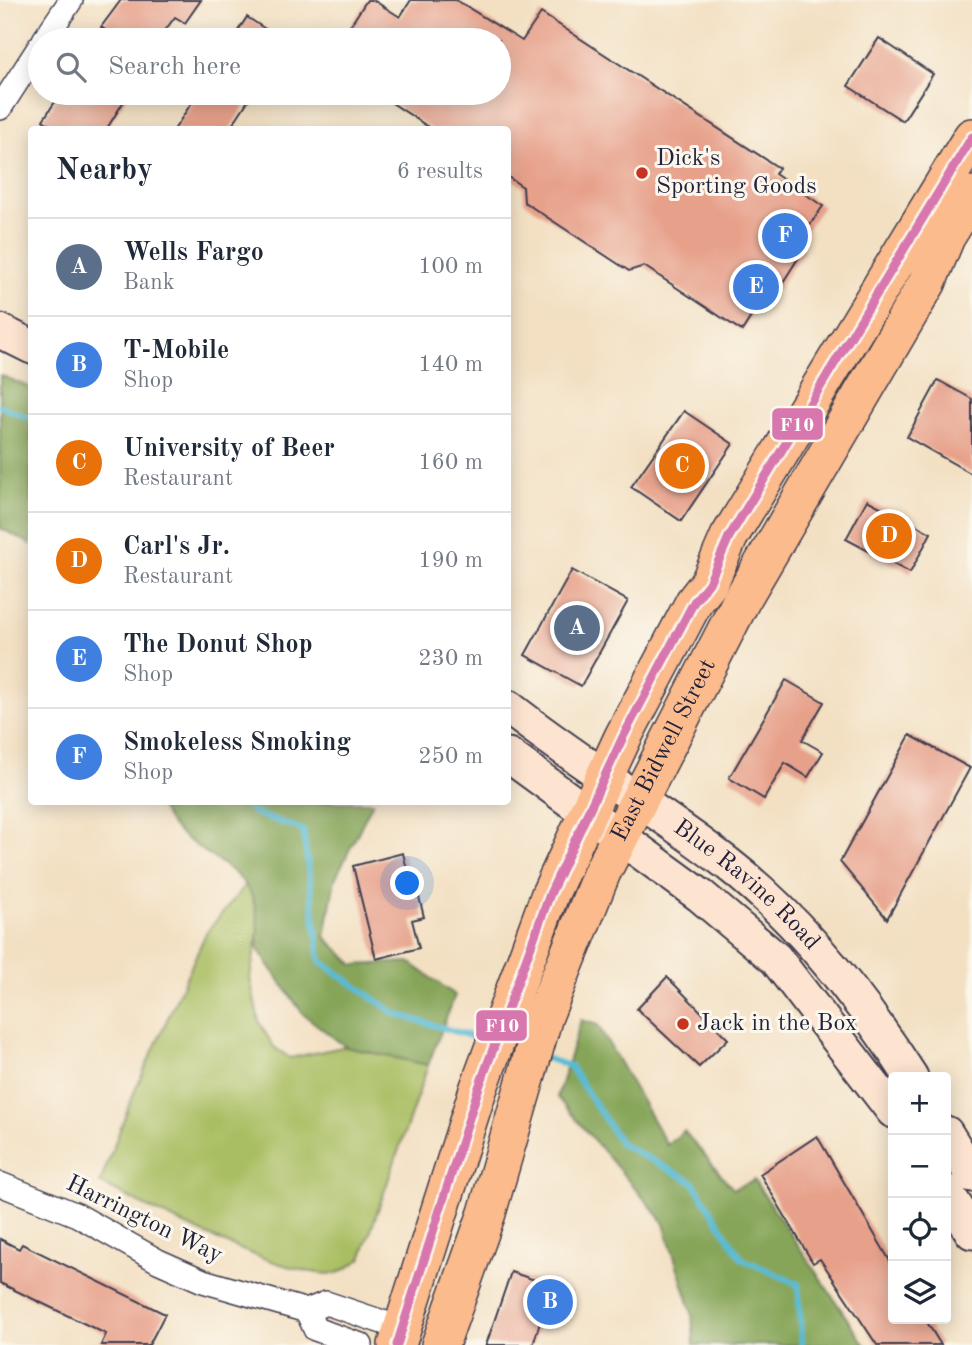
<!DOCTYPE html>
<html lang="en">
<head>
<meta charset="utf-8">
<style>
  body { margin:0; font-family:"Old Standard TT",serif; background:#f6f6f7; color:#1f2937 }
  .controls { position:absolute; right:21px; bottom:21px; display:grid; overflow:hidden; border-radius:7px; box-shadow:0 4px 18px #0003 }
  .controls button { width:63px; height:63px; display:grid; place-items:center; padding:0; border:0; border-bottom:2px solid #e0e1e3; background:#fff; color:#1f2937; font:35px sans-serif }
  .you { position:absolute; left:408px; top:884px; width:24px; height:24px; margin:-18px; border:5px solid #fff; border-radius:50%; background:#1a73e8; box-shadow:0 0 0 10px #1a73e833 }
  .badge { display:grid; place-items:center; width:46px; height:46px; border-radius:50%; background:#7c3aed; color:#fff; font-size:23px; font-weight:700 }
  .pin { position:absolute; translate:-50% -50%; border:4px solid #fff; box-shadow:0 2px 7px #0006 }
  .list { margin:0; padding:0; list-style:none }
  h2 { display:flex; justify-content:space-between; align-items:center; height:91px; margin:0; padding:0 28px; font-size:30px }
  h2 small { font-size:23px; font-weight:400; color:#747a83 }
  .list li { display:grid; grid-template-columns:46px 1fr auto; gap:21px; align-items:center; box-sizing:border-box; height:98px; padding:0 28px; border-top:2px solid #e0e1e3 }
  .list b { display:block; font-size:26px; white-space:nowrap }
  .list p { margin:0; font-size:23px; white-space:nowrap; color:#747a83 }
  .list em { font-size:23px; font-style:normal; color:#747a83 }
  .icon { flex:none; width:38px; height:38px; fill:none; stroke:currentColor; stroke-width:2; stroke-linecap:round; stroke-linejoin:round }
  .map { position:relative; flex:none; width:972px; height:1345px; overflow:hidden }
  .search { position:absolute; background:#fff; box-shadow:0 4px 18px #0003; left:28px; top:28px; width:483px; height:77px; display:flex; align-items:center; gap:18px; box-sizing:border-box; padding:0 24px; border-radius:38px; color:#747a83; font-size:26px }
  .panel { position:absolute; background:#fff; box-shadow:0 4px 18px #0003; left:28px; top:126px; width:483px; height:679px; border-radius:7px }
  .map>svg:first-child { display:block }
</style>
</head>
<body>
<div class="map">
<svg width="972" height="1345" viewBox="0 0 972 1345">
  <rect width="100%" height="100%" fill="#fbf7ec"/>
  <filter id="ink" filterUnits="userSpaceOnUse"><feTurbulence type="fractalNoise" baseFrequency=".0143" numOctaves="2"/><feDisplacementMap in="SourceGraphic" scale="14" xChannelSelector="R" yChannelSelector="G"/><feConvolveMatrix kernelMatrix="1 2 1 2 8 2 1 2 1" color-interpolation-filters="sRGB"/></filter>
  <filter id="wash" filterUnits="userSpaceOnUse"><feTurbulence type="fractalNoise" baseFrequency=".00686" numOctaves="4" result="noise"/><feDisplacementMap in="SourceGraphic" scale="28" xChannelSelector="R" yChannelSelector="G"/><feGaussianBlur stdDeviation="1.57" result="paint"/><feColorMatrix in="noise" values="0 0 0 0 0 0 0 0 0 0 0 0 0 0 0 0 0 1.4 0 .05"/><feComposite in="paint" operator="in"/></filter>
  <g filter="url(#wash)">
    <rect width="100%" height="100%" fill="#f3e0c3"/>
    <path fill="#a9be62" stroke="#66704e" stroke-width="2" d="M247,883L260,921L250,978L259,1022L274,1047L290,1058L352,1045L428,1065L361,1259C354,1263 345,1271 337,1273C292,1282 144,1206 100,1183L133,1095L206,933Z"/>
    <path fill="#86a558" stroke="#54644a" stroke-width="2" d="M0,375L31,388V544L0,528Z
      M156,802H373L335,879L325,937L354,965L409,962L455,995L428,1065L346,1047L303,1014L257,948C265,873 227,873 178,832C169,825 163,811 156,802Z
      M581,1020L598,1025L667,1145L684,1131L733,1189L754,1180L865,1345H694L692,1313L663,1221L557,1097Z"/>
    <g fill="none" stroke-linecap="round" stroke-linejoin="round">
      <path stroke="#57bbd5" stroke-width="6" d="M0,406L32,419
        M245,802L254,813L303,830L320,961L396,1014L484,1040
        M545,1058L570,1066L621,1144L693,1182L742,1259L798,1284L802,1345"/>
    </g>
    <g id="blocks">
      <path fill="#e7a18b" d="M121,0H201L185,23L175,17L158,40H120L101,27Z
        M367,0H373L400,17L411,0H456L522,41L541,13L779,168L775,174L823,206L797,244L804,249L778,290L771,285L742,331L644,266L629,271L524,202L523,187L508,177V130H433L377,93H499V40H351L356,33L348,29Z
        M247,17L282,40H232Z
        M879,38L933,74L903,121L848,86Z
        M61,93H129L106,130H56L43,120Z
        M198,93H253L229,130H174Z
        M938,380L972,399V474L907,437Z
        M684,411L733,444L681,521L631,487Z
        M867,500L931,533L910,573L846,539Z
        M572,570L628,601L581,686L525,655Z
        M786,680L824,702L802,740L823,752L808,777L785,763L764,799L729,778Z
        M910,735L970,768L887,919L840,862Z
        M403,853L414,898L419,897L424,917L412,920L419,948L376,959L353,866Z
        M667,977L728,1039L699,1067L637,1009Z
        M817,1136L893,1266V1319H925L941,1345H877L820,1259L813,1263L760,1174Z
        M0,1239L19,1249L22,1244L165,1314L149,1345H101L106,1334L0,1283Z
        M511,1272L571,1292L559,1325L541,1319L533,1345H486Z"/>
    </g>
  </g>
  <g filter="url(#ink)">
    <use href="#blocks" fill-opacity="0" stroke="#413e4f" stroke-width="2"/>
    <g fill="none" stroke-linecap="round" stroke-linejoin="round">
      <g stroke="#413e4f" stroke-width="26">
        <path id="minor" d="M44,40L71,0
          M0,108L40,46
          M0,1184L77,1215L158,1261L203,1281L307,1311L326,1303L403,1329
          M307,1311L315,1329L361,1345"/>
      </g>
      <g stroke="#413e4f" stroke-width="37">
        <g id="secondary">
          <path d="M0,331L32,347"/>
          <path id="s1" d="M508,707C579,763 657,809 728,864C801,921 862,1000 911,1077"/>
          <path d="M508,755L701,896L776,959L893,1111"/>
          <path d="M946,1133L972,1175"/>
          <path d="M946,1191L972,1232"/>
        </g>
      </g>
      <g stroke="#413e4f" stroke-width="40">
        <g id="primary">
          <path d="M397,1345L478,1090L550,894L623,737L694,602L709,583L729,537L972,137"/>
          <path id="s2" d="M440,1345L487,1213L544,1016L602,872L741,601L927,283L946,237L972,195"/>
        </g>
      </g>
      <use href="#minor" stroke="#fff" stroke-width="23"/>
      <use href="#secondary" stroke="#fde4d1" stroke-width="33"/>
      <use href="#primary" stroke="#fbbb8c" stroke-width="37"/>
      <g stroke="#fbf7ec" stroke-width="14">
        <path id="bus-1" d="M397,1345L478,1090L550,894L623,737L694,602L709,583L729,537L972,137"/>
      </g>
      <use href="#bus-1" stroke="#d877ad" stroke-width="9"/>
    </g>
  </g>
  <g fill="#c8321e" stroke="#fbf7ec" stroke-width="2.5">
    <circle cx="642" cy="173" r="7"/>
    <circle cx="683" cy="1024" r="7"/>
  </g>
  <g text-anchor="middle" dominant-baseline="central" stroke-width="6" stroke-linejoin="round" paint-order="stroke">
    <g font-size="24" fill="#22223b" stroke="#fbf7ec" text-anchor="start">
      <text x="656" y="159">Dick's<tspan x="656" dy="28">Sporting Goods</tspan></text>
      <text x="697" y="1024">Jack in the Box</text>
    </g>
    <g font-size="24" fill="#22223b" stroke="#fbf7ec">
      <text stroke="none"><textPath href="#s2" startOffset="637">East Bidwell Street</textPath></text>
      <text stroke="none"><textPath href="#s1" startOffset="298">Blue Ravine Road</textPath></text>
      <text transform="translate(144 1220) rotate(26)">Harrington Way</text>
    </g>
  </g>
  <g stroke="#fbf7ec" stroke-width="2.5">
    <rect x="771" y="407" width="53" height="34" rx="7" fill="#d877ad"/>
    <rect x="475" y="1009" width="53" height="33" rx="7" fill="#d877ad"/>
  </g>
  <g font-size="19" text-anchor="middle" font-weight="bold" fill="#fff">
    <text x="797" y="431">F10</text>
    <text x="502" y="1032">F10</text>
  </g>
</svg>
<div class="controls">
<button>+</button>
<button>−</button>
<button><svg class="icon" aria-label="locate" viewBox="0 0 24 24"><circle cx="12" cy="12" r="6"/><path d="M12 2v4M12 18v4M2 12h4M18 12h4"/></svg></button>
<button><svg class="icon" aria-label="layers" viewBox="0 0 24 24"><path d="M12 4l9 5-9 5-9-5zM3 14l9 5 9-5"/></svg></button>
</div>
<div class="you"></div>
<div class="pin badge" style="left:577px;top:628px;background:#5c6f8a">A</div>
<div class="pin badge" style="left:550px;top:1302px;background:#3f7fe0">B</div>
<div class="pin badge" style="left:682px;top:466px;background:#e8710a">C</div>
<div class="pin badge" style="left:889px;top:536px;background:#e8710a">D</div>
<div class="pin badge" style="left:756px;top:287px;background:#3f7fe0">E</div>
<div class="pin badge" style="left:785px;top:236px;background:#3f7fe0">F</div>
<div class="search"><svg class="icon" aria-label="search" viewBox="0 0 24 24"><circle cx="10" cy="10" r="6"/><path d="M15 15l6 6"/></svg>Search here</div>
<section class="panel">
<h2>Nearby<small>6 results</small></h2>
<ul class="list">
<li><span class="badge" style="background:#5c6f8a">A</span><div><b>Wells Fargo</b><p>Bank</p></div><em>100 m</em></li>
<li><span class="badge" style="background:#3f7fe0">B</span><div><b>T-Mobile</b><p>Shop</p></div><em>140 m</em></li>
<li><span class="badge" style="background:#e8710a">C</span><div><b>University of Beer</b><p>Restaurant</p></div><em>160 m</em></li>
<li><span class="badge" style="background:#e8710a">D</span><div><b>Carl's Jr.</b><p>Restaurant</p></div><em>190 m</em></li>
<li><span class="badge" style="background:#3f7fe0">E</span><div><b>The Donut Shop</b><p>Shop</p></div><em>230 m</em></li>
<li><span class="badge" style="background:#3f7fe0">F</span><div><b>Smokeless Smoking</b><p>Shop</p></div><em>250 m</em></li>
</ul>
</section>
</div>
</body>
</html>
